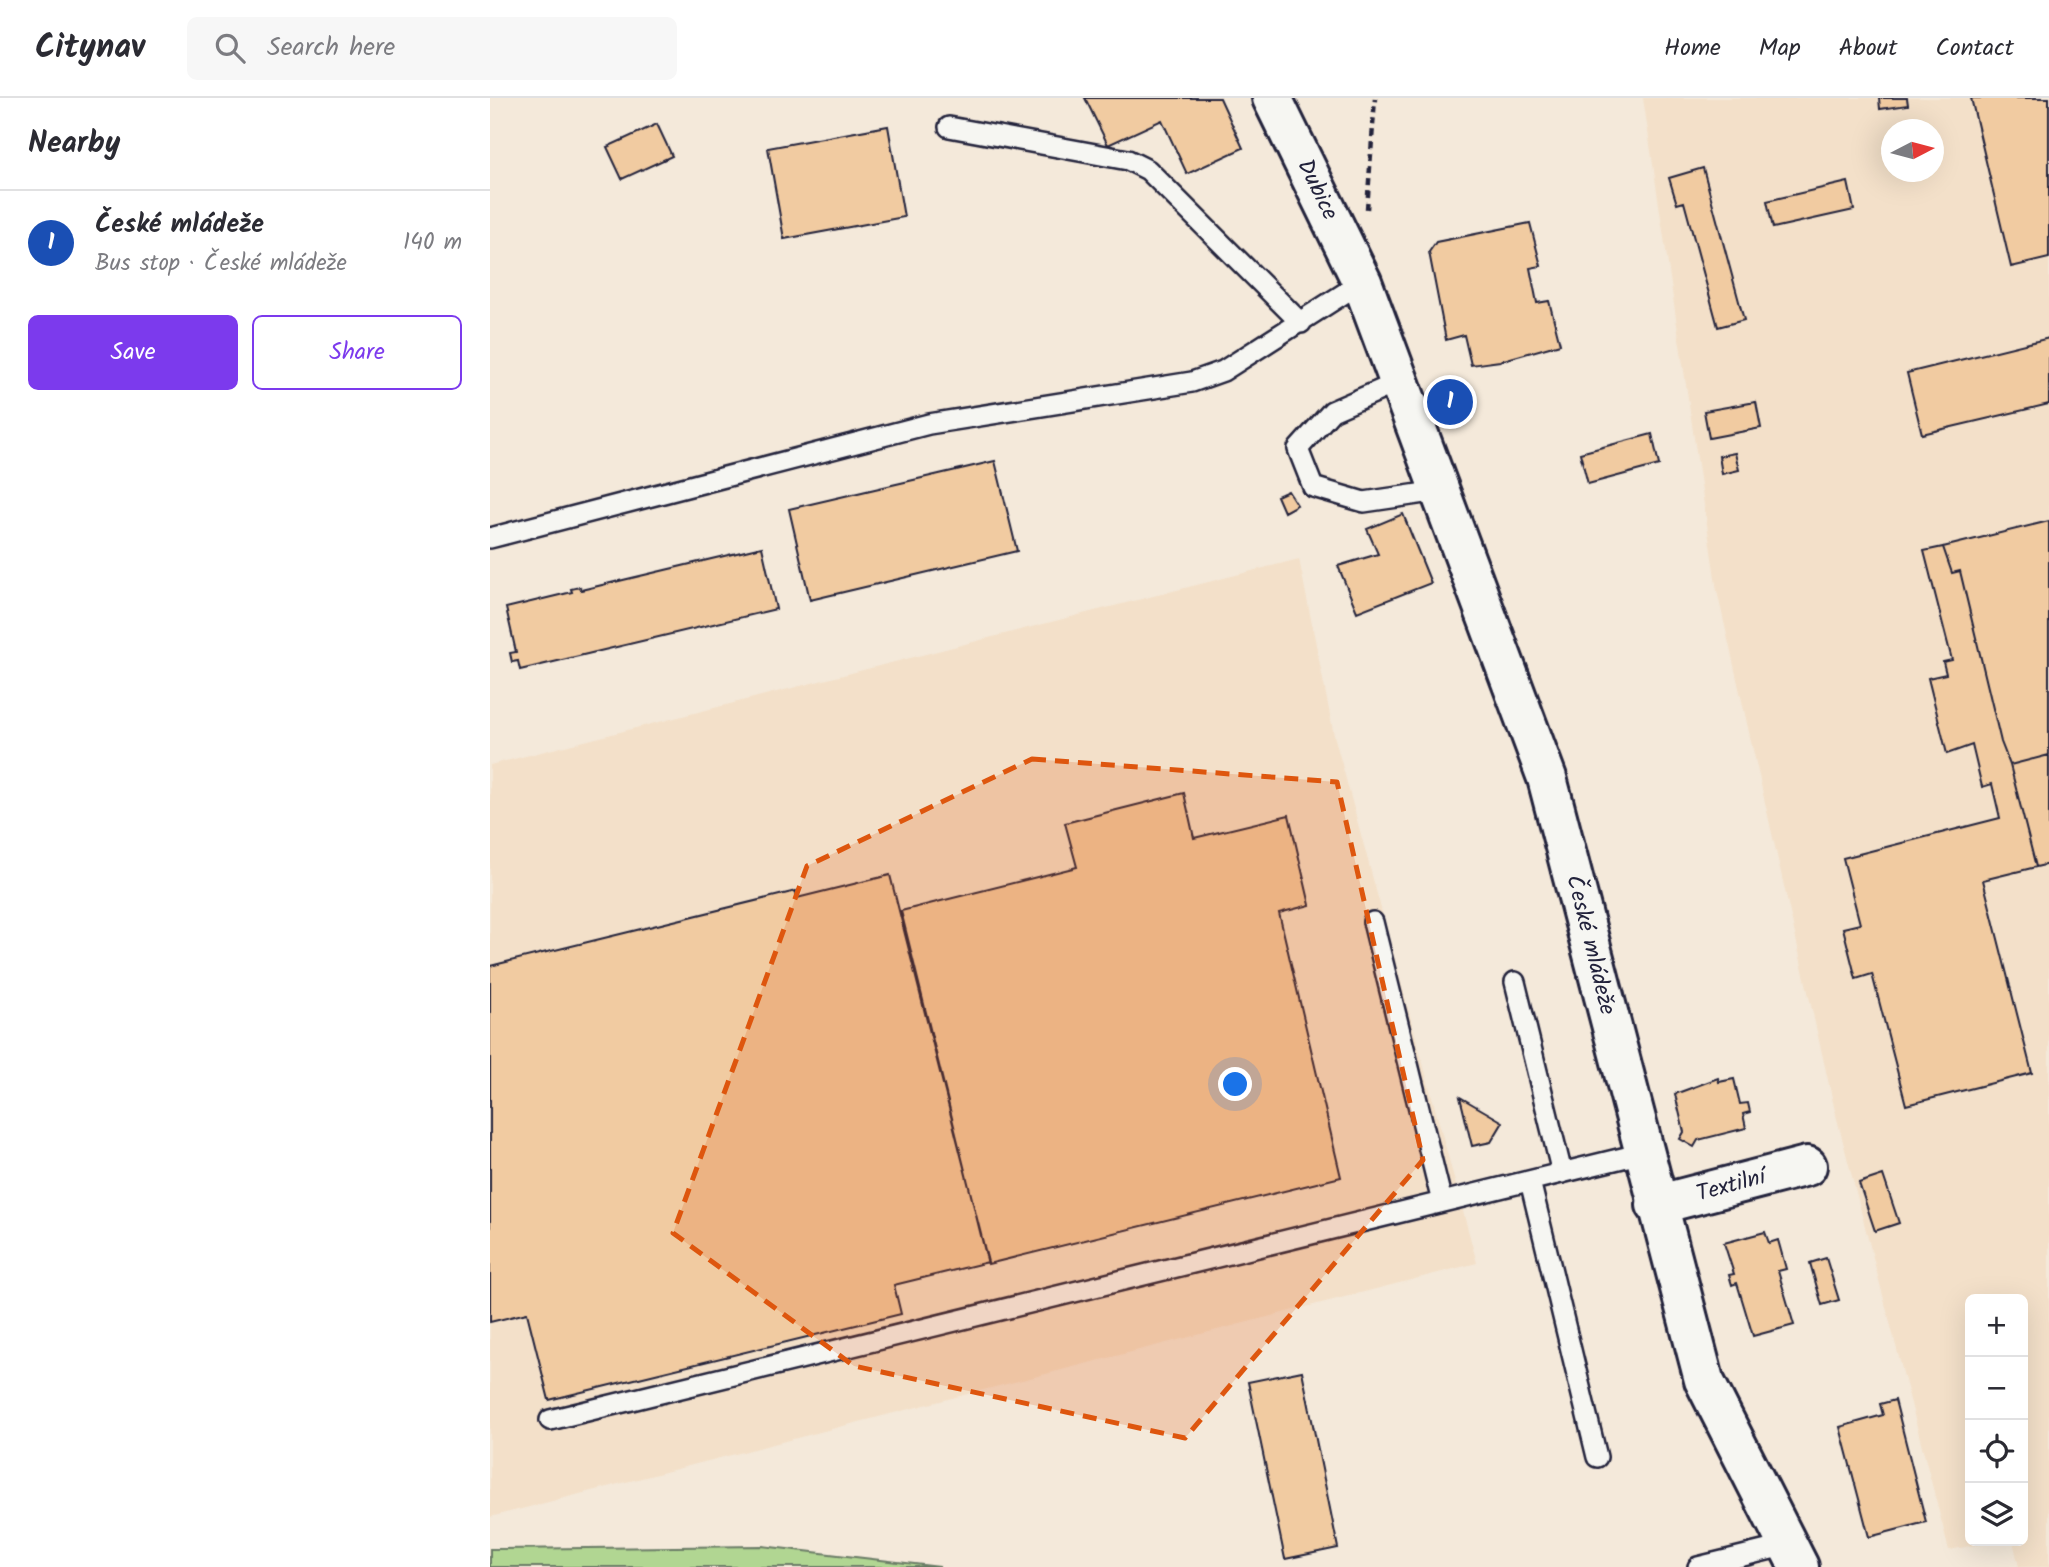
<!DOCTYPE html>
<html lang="en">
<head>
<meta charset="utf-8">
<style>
  body { margin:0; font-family:Kalam,sans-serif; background:#f7f7f7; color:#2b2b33 }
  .controls { position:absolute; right:21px; bottom:21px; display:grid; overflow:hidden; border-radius:10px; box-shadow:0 7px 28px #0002 }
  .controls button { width:63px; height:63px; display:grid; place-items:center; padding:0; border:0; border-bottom:2px solid #e1e1e2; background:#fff; color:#2b2b33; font:35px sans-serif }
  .compass { position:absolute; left:1391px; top:21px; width:63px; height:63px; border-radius:50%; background:#fff; box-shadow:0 7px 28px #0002; rotate:84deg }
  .you { position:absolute; left:746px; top:987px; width:24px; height:24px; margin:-18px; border:5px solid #fff; border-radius:50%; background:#1a73e8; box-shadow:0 0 0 10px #1a73e833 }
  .badge { display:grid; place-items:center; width:46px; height:46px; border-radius:50%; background:#7c3aed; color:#fff; font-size:23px; font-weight:700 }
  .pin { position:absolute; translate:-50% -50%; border:4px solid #fff; box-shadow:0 2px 7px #0006 }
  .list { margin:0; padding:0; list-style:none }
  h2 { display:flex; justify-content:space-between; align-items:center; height:91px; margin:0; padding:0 28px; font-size:30px }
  h2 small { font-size:23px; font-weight:400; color:#7c7c81 }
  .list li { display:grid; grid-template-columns:46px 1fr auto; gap:21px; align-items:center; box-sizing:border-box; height:105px; padding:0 28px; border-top:2px solid #e1e1e2 }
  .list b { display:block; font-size:26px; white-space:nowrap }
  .list p { margin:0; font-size:23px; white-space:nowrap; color:#7c7c81 }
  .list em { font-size:23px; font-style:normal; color:#7c7c81 }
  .actions { display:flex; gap:14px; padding:21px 28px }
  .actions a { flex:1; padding:16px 0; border:2px solid #7c3aed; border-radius:10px; text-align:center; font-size:24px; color:#7c3aed }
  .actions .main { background:#7c3aed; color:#fff }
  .icon { flex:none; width:38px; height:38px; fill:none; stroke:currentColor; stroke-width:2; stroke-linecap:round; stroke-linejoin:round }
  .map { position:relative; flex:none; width:1559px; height:1469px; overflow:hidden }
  header { display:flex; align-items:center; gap:42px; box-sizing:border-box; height:98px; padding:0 35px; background:#fff; border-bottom:2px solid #e1e1e2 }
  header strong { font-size:33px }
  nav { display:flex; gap:38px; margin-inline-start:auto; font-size:24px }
  .search { width:490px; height:63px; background:#f7f7f7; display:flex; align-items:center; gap:18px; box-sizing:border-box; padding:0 24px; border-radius:10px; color:#7c7c81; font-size:26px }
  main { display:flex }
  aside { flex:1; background:#fff }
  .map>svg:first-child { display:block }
</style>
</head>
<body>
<header>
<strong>Citynav</strong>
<div class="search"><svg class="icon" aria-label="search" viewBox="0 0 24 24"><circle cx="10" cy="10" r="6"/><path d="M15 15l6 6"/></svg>Search here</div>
<nav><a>Home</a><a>Map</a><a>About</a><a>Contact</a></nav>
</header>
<main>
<aside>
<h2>Nearby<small></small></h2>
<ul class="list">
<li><span class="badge" style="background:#1a4fb4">1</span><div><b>České mládeže</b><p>Bus stop · České mládeže</p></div><em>140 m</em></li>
</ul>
<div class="actions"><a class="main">Save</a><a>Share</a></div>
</aside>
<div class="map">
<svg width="1559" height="1469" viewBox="0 0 1559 1469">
  <rect width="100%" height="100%" fill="#f4e9da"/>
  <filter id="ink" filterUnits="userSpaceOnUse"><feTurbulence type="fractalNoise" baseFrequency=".0143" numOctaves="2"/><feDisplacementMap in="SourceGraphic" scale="14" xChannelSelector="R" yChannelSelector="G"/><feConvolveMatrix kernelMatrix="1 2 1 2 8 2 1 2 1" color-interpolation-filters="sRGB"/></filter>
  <g filter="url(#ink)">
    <path fill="#f3e0c9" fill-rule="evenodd" d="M1153,0H1559V1469H1529L1523,1443H1533V1201H1480V1443H1508L1459,1452L1345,1013L1227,493ZM1402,32H1444V74H1402Z
      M809,461L844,637L987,1165L0,1419V667Z"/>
    <path fill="#b1d692" stroke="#6a7c66" stroke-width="2" d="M272,1448L450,1469H0V1451Z"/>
    <path fill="#f1cba1" stroke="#22223b" stroke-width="2" d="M595,0H730L753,50L697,76L672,22L618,47Z
      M1389,0H1417L1418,7L1390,11Z
      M1481,0H1559V160L1521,169Z
      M167,26L182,58L132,81L117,49Z
      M398,28L414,119L294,141L278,50Z
      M1213,70L1254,222L1228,229L1194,104L1187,106L1179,80Z
      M1358,84L1364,112L1283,130L1277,103Z
      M1040,125L1051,168L1040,170L1047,205L1059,203L1070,246L1010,263L981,267L974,237L956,242L939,154L946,144Z
      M1559,240V306L1432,336L1417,275Z
      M1266,304L1271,330L1219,340L1214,313Z
      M1162,336L1169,367L1098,386L1090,355Z
      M1245,355L1249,372L1232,376L1229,358Z
      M505,363L527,453L320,502L299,411Z
      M798,393L807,407L794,414L787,398Z
      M913,416L941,485L867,514L848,468L888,456L877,431Z
      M1559,423V657L1520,667L1511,644L1470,473L1462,475L1453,449Z
      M272,449L286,511L30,572L28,563L22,564L20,555L26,554L16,510L82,494L81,491L90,489L91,492Z
      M1453,449L1462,475L1470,473L1511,644L1520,667L1546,769L1493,782L1542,975L1416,1007L1382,876L1366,881L1353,830L1370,826L1353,760L1510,720L1502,686L1492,689L1482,647L1457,656L1438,580L1456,576L1453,564L1462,562L1434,453Z
      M1559,657V766L1546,769L1520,667Z
      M694,695L704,740L799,717L820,807L789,815L851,1079L498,1166L411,813L587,769L575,725Z
      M400,777L498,1164L404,1187L411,1216L59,1302L37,1215L0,1224V868L306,793L307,800Z
      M1228,980L1229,984L1244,981L1250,1006L1258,1005L1260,1014L1253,1016L1256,1030L1208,1042L1204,1049L1190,1041L1194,1034L1185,996Z
      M970,999L1013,1024L1001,1044L982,1048Z
      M1393,1077L1409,1125L1385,1133L1369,1085Z
      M1275,1134L1279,1145L1288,1142L1296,1171L1288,1173L1304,1227L1263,1238L1247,1185L1242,1187L1239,1177L1244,1176L1234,1145Z
      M1336,1160L1349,1202L1332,1207L1320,1165Z
      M812,1273L848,1450L795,1461L758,1284Z
      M1405,1302L1436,1424L1379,1439L1350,1329L1393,1317L1390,1306Z"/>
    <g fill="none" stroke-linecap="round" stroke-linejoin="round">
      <g stroke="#22223b" stroke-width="24">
        <path id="lane" d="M459,29L638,62L658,72L811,225
          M909,284L842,313L808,351L823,389L874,404L949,393
          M0,440L439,326L702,284L733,273L872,184
          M883,824L952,1104
          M1025,884L1072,1075
          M1040,1083L1107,1359
          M60,1322L1153,1055
          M1208,1469L1298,1447"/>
      </g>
      <g stroke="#22223b" stroke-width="44">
        <path id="street" d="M1166,1107L1317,1068"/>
      </g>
      <g stroke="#22223b" stroke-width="44">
        <path id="secondary" d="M782,0L872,184L1057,680L1214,1282L1309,1469"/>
      </g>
      <path stroke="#22223b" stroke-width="4.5" stroke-dasharray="7 5" stroke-linecap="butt" d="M877,111L885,0"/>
      <use href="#lane" stroke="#f6f6f2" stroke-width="19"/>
      <use href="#street" stroke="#f6f6f2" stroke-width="38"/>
      <use href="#secondary" stroke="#f6f6f2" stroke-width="38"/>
    </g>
  </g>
  <path fill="#de560e" fill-opacity="0.2" stroke="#de560e" stroke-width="5" stroke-dasharray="14 9" stroke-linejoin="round" d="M542,661L847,684L933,1062L695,1340L364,1268L183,1135L317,768Z"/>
  <g text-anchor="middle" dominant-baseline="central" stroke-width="7" stroke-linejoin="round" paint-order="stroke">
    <g font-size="23" fill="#22223b" stroke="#f6f6f2">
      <text transform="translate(827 92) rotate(64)">Dubice</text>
      <text transform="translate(1100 847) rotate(76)">České mládeže</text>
      <text transform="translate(1241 1088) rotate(-15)">Textilní</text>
    </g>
  </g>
</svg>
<div class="controls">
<button>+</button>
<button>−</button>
<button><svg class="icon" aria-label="locate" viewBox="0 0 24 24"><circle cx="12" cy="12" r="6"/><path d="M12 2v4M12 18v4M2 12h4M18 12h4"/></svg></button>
<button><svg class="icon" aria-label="layers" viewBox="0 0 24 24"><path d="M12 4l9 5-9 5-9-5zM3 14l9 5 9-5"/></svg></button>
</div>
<svg class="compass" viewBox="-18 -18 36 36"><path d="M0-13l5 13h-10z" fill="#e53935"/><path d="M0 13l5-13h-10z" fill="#7c7c81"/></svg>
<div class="you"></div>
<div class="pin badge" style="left:960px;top:304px;background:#1a4fb4">1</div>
</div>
</main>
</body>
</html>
